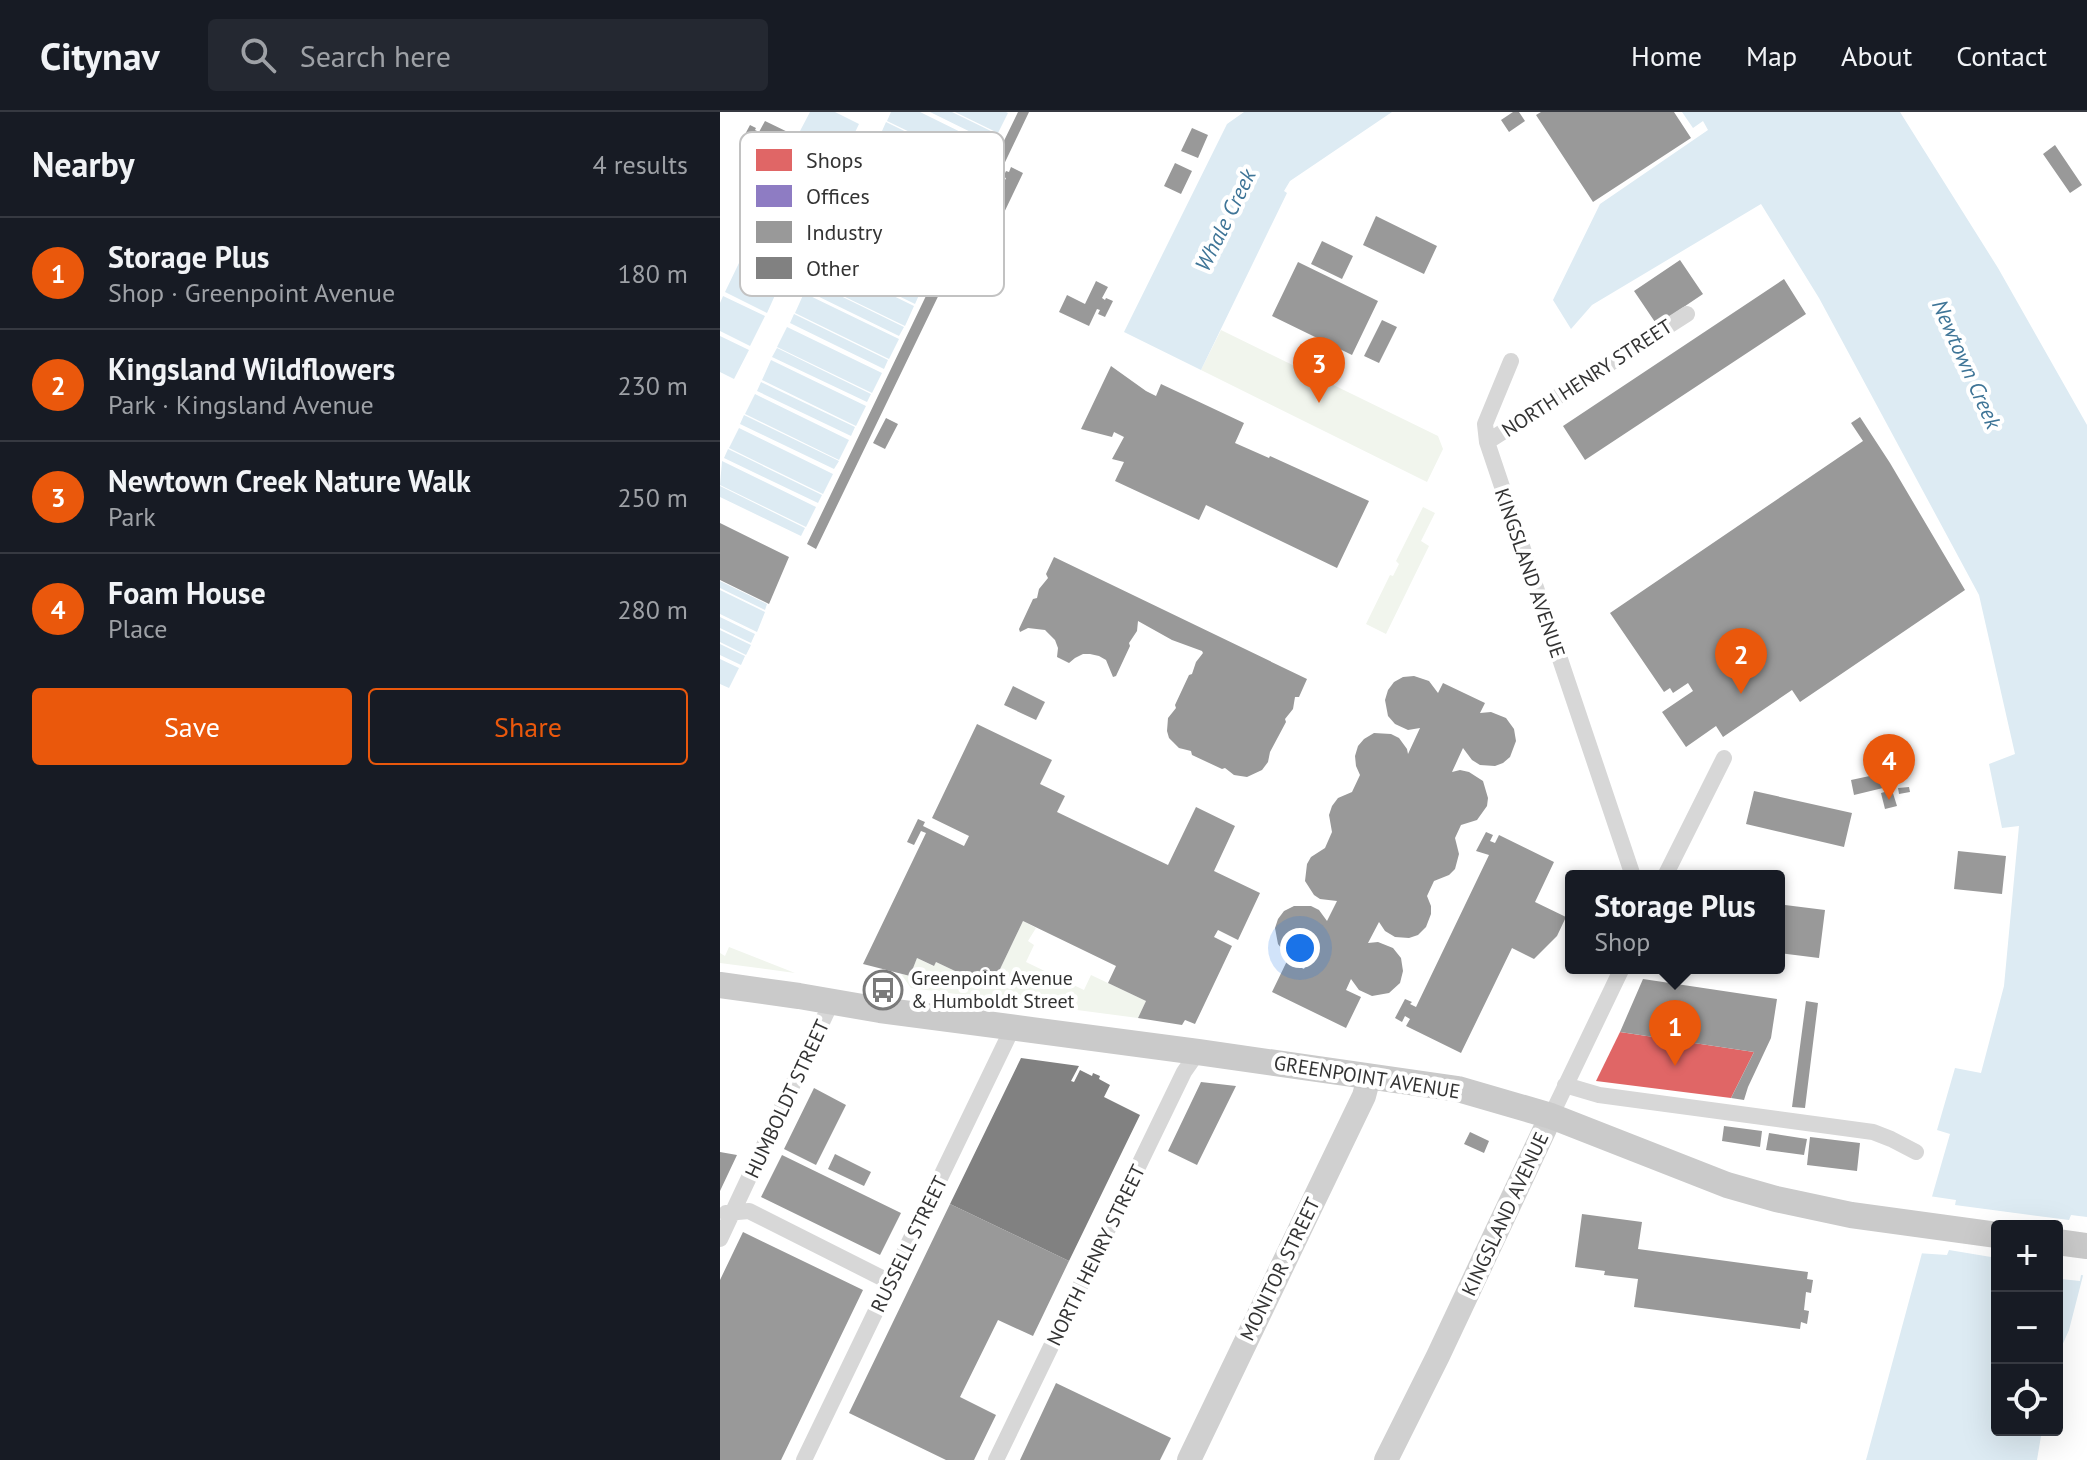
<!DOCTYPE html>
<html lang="en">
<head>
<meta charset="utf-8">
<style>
  body { margin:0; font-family:"PT Sans",sans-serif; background:#242831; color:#f1f3f6 }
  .controls { position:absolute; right:24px; bottom:24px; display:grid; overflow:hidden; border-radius:8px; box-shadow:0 8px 32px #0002 }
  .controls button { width:72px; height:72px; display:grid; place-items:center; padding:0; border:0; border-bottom:2px solid #363941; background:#171b24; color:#f1f3f6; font:40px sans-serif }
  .you { position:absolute; left:580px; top:836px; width:28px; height:28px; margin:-20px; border:6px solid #fff; border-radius:50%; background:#1a73e8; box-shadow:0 0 0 12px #1a73e833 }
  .badge { display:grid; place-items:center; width:52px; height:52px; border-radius:50%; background:#ea580c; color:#fff; font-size:26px; font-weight:700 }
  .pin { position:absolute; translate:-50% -66px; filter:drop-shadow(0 2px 4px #0008) }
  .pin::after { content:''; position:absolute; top:42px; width:28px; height:24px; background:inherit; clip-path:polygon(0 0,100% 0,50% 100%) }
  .popup { position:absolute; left:845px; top:758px; width:220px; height:104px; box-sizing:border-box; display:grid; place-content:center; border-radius:8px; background:#171b24; filter:drop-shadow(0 2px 6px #0005); font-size:26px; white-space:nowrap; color:#9ea1a6 }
  .popup b { font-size:30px; color:#f1f3f6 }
  .popup::after { content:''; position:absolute; left:50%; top:100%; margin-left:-16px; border:16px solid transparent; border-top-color:#171b24 }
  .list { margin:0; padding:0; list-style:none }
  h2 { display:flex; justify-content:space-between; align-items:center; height:104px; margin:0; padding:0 32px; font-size:34px }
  h2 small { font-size:26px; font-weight:400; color:#9ea1a6 }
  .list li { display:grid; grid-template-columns:52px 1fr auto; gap:24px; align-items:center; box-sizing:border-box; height:112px; padding:0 32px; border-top:2px solid #363941 }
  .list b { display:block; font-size:30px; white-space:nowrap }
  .list p { margin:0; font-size:26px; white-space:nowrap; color:#9ea1a6 }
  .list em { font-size:26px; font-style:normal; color:#9ea1a6 }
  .actions { display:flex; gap:16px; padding:24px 32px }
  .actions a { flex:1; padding:18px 0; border:2px solid #ea580c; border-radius:8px; text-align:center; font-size:28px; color:#ea580c }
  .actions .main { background:#ea580c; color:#fff }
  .icon { flex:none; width:44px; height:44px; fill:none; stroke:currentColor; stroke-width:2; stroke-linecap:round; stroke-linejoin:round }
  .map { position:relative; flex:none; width:1367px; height:1348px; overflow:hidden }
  header { display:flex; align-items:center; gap:48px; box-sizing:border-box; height:112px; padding:0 40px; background:#171b24; border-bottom:2px solid #363941 }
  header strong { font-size:38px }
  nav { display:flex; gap:44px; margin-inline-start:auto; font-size:28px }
  .search { width:560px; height:72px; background:#242831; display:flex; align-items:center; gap:20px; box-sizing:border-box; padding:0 28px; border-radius:8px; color:#9ea1a6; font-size:30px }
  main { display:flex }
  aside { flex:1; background:#171b24 }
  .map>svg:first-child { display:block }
</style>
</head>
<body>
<header>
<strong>Citynav</strong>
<div class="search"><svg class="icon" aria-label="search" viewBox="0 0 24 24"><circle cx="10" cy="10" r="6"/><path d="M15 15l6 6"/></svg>Search here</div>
<nav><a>Home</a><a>Map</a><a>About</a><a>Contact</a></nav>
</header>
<main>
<aside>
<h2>Nearby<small>4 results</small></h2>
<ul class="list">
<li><span class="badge">1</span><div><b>Storage Plus</b><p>Shop · Greenpoint Avenue</p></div><em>180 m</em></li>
<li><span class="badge">2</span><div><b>Kingsland Wildflowers</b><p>Park · Kingsland Avenue</p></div><em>230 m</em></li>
<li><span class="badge">3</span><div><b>Newtown Creek Nature Walk</b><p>Park</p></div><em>250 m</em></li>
<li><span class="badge">4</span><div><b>Foam House</b><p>Place</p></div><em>280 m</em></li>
</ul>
<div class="actions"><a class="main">Save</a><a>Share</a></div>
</aside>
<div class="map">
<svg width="1367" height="1348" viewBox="0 0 1367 1348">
  <rect width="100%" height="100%" fill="#fff"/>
  <path fill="#f1f5ed" d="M501,218L718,324L723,337L707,370L481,258Z
    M703,395L715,401L701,429L709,434L666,522L646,512L670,463L673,464L679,452L676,449Z
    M303,809L316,816L308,829L314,833L306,850L364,878L371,863L426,889L418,906L191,876L181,862L190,864L197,846L213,854L216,850L271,876Z
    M9,835L75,861L0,851V841L5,844Z"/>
  <path fill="#ddebf3" d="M90,0H115L139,12L125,41L80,19Z
    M171,0H200L271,35L262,55L167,9Z
    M210,0H232L277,22L273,31Z
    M235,0H286L288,1L278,21Z
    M524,0H672L570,69L564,79L567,81L481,258L404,220L507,12Z
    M962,0H1180L1278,156L1367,313V1148L1349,1218L1337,1245V1114H1277V1318H1322L1317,1348H1146L1202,1141L1211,1088L1230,1022L1217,1018L1235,956L1261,961L1284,874L1299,714L1282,716L1269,652L1295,642L1259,483L1099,186L1041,92L872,193L851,217L833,188L880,92L988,18L983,9L973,16Z
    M166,10L260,56L256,64L162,19Z
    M160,22L254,68L245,88L150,42Z
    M149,44L243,89L239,98L145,52Z
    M51,85L93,105L79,134L37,114Z
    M115,116L210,162L200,182L106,136Z
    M35,117L77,137L63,167L21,146Z
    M105,137L199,183L195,192L101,146Z
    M100,148L194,194L185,214L90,168Z
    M19,151L61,170L47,201L5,180Z
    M90,169L184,215L179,224L85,178Z
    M84,181L179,227L169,247L75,201Z
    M3,184L45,204L30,234L0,219V191Z
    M74,202L168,248L164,257L70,211Z
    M67,215L162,261L152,281L57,235Z
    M0,224L29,238L14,267L0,260Z
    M57,236L151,282L147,290L52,245Z
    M51,248L146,294L136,314L42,268Z
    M41,270L135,315L131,324L37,279Z
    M35,282L129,328L119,348L25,302Z
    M24,303L119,349L114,357L20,312Z
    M19,316L113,362L103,382L9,336Z
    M8,337L102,383L98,391L4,346Z
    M2,349L96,395L86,415L0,373Z
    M0,374L85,416L81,424L0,385Z
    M0,469L47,492L45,498L0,476Z
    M0,478L45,500L37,520L0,502Z
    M0,505L35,522L31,531L0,516Z
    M0,518L31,533L26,543L0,530Z
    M0,532L25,544L21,553L0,543Z
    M0,547L19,556L9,576L0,572Z"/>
  <path fill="#fff" d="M1209,1084L1236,1088L1235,1093L1349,1108L1351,1103L1367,1105V1164L1361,1163L1360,1169L1341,1167L1342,1157L1337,1156V1114H1277V1146L1229,1138L1227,1143L1197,1141Z"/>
  <path fill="#e06666" d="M900,920L974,931L1034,940L1011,986L876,969Z"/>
  <path fill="#999" d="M298,0H309L256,111L246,107Z
    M793,0H799L805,9L789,20L781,8Z
    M821,0H954L971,26L873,90L816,3Z
    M45,9L233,100L229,109L238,114L231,129L221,124L219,130L31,39L35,30L31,28L29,31L22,28L30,13L36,16L35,18L39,20Z
    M472,16L488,23L478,46L461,39Z
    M1335,33L1362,73L1350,81L1323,42Z
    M455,51L472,59L461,82L444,74Z
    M291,55L303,61L281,107L269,101L286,66L283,65L286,59L289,60Z
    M656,104L717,134L704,162L643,133Z
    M240,121L266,134L249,167L223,154Z
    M602,129L633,144L622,167L591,152Z
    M960,148L983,182L937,213L914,179Z
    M578,150L658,189L632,243L552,204Z
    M216,163L226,168L96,437L87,432Z
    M1064,167L1086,202L865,348L843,314Z
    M376,169L388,175L382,186L385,188L386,186L393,189L385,205L378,202L380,198L377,197L369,214L339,200L347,183L365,192Z
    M662,208L677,215L659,251L644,244Z
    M391,254L426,279L436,284L441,272L524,311L515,331L549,346L550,344L649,389L617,456L486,393L479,408L395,369L404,350L392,347L404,325L394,320L392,325L361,317Z
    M1140,305L1170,351L1245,478L1080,590L1072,578L1003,625L996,614L966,635L942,600L973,579L968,571L953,581L950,576L944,580L890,501L1143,329L1131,311Z
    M166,306L178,312L165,337L153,331Z
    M0,411L69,445L49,492L0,468Z
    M334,445L587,567L579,585H575L573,597L565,607L566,610L550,640L548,650L542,658L527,665L514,663L505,656L502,657L472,643L471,639L459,636L449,626L447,619L448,606L456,596L455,593L469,563L472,562L476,550L483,541L482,539L452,528L418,509L417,519L409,531L410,534L396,564L393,565L386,548L379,544L370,542H363L355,546L349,551L337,545L338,536L335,528L325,518L308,516L300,520L299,517L313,487L317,486L319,477L328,466L326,462Z
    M694,564L709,569L718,581L723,571L765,591L760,601L771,600L786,606L794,617L796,629L790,645L783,651L775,654L760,653L752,648L743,636L732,660L740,658L749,660L763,669L768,686L767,694L757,708L741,713L735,726L739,742L735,757L729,763L714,769L707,784L711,794V802L706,815L698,823L689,826L675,825L665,819L659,810L648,831L658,830L673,836L681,846L683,859L680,871L669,881L652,884L639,878L631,867L626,878L641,885L626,916L552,880L567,849L584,857L589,846L579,847L565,841L558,832L555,816L558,807L564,799L574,794H591L599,798L607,809L617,789L600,787L594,783L585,769L587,752L591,745L605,736L612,720L609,703L612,694L618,686L632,680L640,663L636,654L635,644L638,634L644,627L654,621L671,622L679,626L687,637L688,642L700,616L688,618L675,612L668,604L665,588L668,578L674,570L683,565Z
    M293,574L325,590L316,608L284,593Z
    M257,612L332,648L320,672L345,684L337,700L448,753L476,695L515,714L494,759L540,781L518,828L498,818L494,825L512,834L475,912L465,908L462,913L418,906L426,889L388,871L396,854L303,809L271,876L216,850L214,854L197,846L190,864L143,852L206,721L201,719L194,733L187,730L198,707L205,710L203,714L244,734L249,724L212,706Z
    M1159,662L1163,676L1134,683L1131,668Z
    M1189,675L1190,680L1179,682L1178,676Z
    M1172,678L1177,694L1165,697L1161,681Z
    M1034,679L1132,701L1124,735L1026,712Z
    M766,720L773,723L770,729L775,731L779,723L834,750L815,790L846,805L837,824L814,847L792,836L741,941L686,914L690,907L685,904L682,910L675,906L685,887L692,890L690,892L696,895L769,743L756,739Z
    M1238,739L1286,744L1282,782L1234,777Z
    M1065,793L1105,798L1099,846L1059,841V794Z
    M923,867L1057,887L1051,926L1028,975L1024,988L1011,986L1034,940L900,920Z
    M1086,889L1098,891L1085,996L1072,995Z
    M481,970L516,974L477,1053L448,1039Z
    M94,976L126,993L96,1053L64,1037Z
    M1004,1014L1042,1019L1040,1035L1002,1029Z
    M750,1020L769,1029L764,1041L744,1032Z
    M1049,1021L1087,1027L1084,1043L1046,1038Z
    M1090,1025L1140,1031L1137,1059L1087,1053Z
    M0,1040L17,1043L0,1079Z
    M115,1042L151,1060L144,1074L108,1057Z
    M62,1043L181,1101L160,1143L41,1085Z
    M230,1092L349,1149L313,1224L278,1208L240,1285L276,1303L254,1348H226L129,1301Z
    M862,1102L922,1110L918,1137L1088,1160L1087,1167L1093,1168L1091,1181L1086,1180L1084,1198L1089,1199L1087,1212L1081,1210L1080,1217L914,1195L918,1167L884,1163L885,1159L855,1155Z
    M23,1120L143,1178L61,1348H0V1168Z
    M336,1271L451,1326L440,1348H300Z"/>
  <path fill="#818181" d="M301,946L359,954L351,969L354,970L360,958L372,964L373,961L380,964L379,967L390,973L384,985L420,1003L349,1149L230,1092Z"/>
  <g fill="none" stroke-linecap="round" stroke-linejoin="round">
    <path stroke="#d7d7d7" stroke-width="16" d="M791,249L765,312L767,330L913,764
      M767,330L967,202
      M945,764L1004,646
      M845,973L879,983L1153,1020L1171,1027L1196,1040
      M831,1004L902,856
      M6,1101L29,1099L170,1170
      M0,1127L112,889
      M84,1348L293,915
      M276,1348L464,960L478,940"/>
    <path stroke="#d0d0d0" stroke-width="24" d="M469,1348L644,984L649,965
      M666,1348L718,1244L831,1004"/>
    <path stroke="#cacaca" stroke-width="26" d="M0,873L79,884L160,898L478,940L738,977L831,1004L1007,1073L1056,1087L1131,1103L1277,1123
      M1337,1130L1367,1134"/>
  </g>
  <defs>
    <g id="bus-ring" transform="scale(2)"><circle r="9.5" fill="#fff" stroke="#7a7a7a" stroke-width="1.5"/><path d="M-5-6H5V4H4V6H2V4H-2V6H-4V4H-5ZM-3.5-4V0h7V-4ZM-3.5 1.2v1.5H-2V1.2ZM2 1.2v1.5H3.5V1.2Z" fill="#7a7a7a"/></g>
  </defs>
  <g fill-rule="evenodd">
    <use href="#bus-ring" x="163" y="878"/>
  </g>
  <g text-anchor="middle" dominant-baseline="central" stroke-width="8" stroke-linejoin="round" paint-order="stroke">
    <g font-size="20" fill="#333" stroke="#fff">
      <text transform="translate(867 266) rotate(-33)">NORTH HENRY STREET</text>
      <text transform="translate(810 461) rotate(71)">KINGSLAND AVENUE</text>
      <text transform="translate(647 965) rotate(9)">GREENPOINT AVENUE</text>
      <text transform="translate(67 987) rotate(-65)">HUMBOLDT STREET</text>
      <text transform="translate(785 1102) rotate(-65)">KINGSLAND AVENUE</text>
      <text transform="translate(189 1132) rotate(-64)">RUSSELL STREET</text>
      <text transform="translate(376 1143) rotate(-64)">NORTH HENRY STREET</text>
      <text transform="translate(560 1157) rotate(-64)">MONITOR STREET</text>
    </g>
    <g font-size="20" fill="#333" stroke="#fff" text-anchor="start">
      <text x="191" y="866">Greenpoint Avenue<tspan x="191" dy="23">&amp; Humboldt Street</tspan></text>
    </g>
    <g font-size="22" font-style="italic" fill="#3f7597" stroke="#fff">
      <text transform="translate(505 108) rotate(-64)">Whale Creek</text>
      <text transform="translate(1247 252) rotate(66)">Newtown Creek</text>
    </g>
  </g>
  <rect x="20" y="20" width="264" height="164" rx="12" fill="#fff" stroke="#c2c2c2" stroke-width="2"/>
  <rect x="36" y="37" width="36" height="22" fill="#e06666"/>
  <rect x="36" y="73" width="36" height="22" fill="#8e7cc3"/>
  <rect x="36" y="109" width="36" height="22" fill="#999"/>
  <rect x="36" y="145" width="36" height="22" fill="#818181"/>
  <g font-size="22" fill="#333">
    <text x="86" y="56">Shops</text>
    <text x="86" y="92">Offices</text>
    <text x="86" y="128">Industry</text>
    <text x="86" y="164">Other</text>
  </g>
</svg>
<div class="controls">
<button>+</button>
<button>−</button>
<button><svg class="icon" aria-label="locate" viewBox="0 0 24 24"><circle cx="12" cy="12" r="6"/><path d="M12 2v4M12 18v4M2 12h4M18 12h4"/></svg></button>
</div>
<div class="you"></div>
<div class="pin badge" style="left:955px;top:954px">1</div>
<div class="popup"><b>Storage Plus</b>Shop</div>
<div class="pin badge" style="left:1021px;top:582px">2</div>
<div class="pin badge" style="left:599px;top:291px">3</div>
<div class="pin badge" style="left:1169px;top:688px">4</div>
</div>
</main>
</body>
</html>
